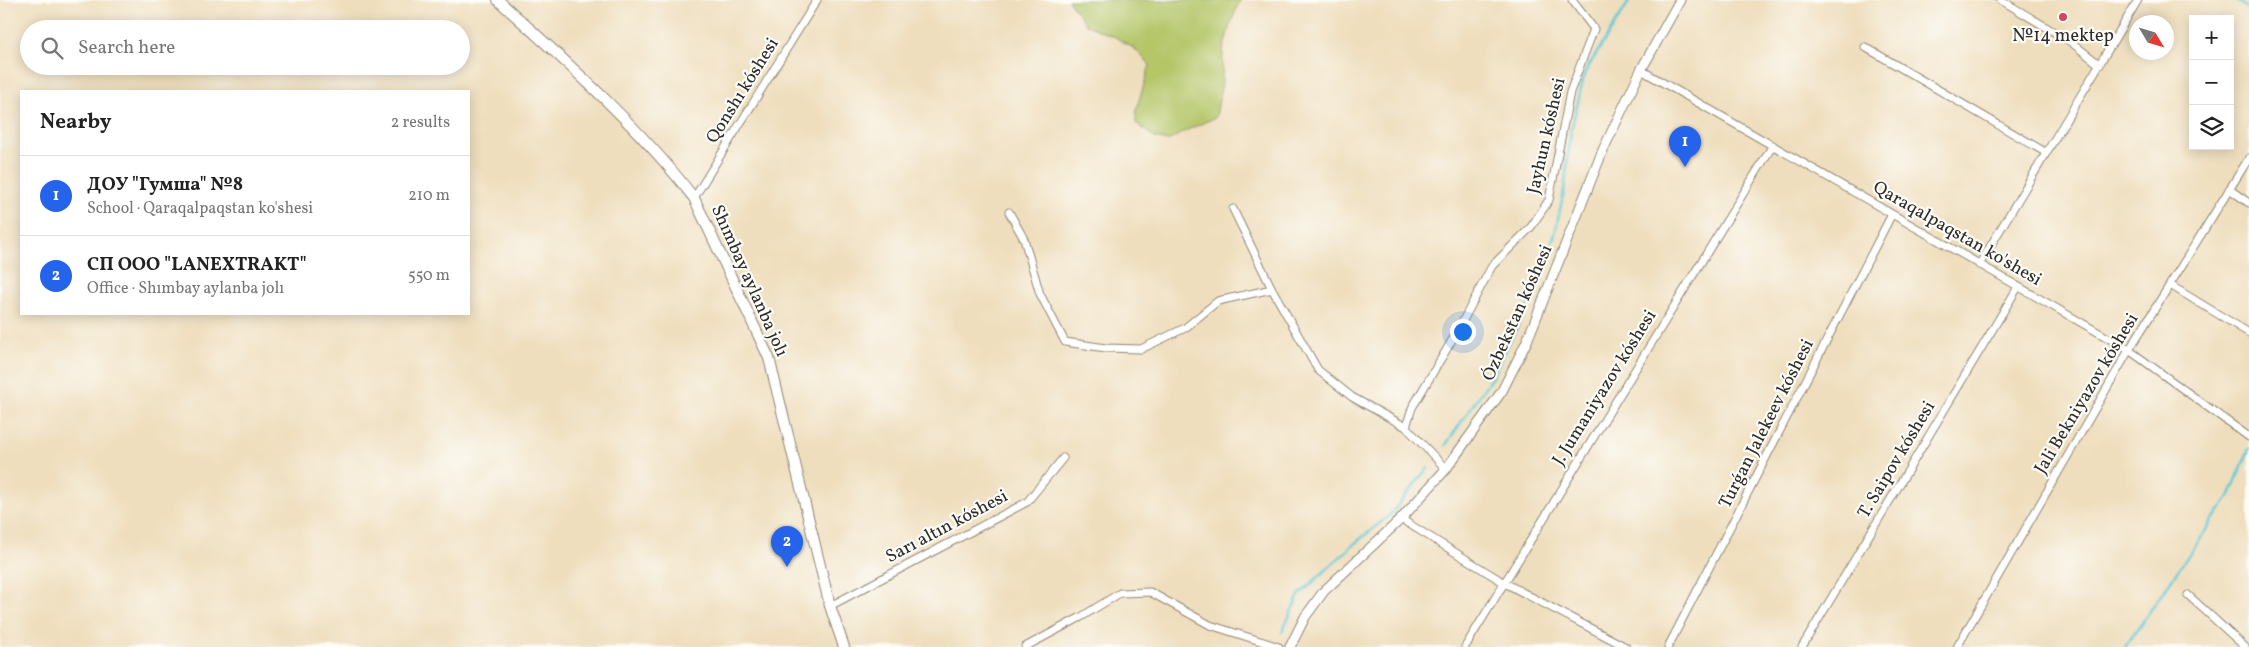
<!DOCTYPE html>
<html lang="en">
<head>
<meta charset="utf-8">
<style>
  body { margin:0; font-family:Vollkorn,serif; background:#f6f6f6; color:#222 }
  .controls { position:absolute; right:15px; top:15px; display:grid; overflow:hidden; border-radius:0px; box-shadow:0 2px 12px #0003 }
  .controls button { width:45px; height:45px; display:grid; place-items:center; padding:0; border:0; border-bottom:1px solid #e0e0e0; background:#fff; color:#222; font:25px sans-serif }
  .compass { position:absolute; left:2129px; top:15px; width:45px; height:45px; border-radius:50%; background:#fff; box-shadow:0 2px 12px #0003; rotate:128deg }
  .you { position:absolute; left:1462px; top:331px; width:18px; height:18px; margin:-12px; border:4px solid #fff; border-radius:50%; background:#1a73e8; box-shadow:0 0 0 8px #1a73e833 }
  .badge { display:grid; place-items:center; width:32px; height:32px; border-radius:50%; background:#2563eb; color:#fff; font-size:16px; font-weight:700 }
  .pin { position:absolute; translate:-50% -41px; filter:drop-shadow(0 1px 2px #0008) }
  .pin::after { content:''; position:absolute; top:26px; width:18px; height:15px; background:inherit; clip-path:polygon(0 0,100% 0,50% 100%) }
  .list { margin:0; padding:0; list-style:none }
  h2 { display:flex; justify-content:space-between; align-items:center; height:65px; margin:0; padding:0 20px; font-size:21px }
  h2 small { font-size:16px; font-weight:400; color:#767676 }
  .list li { display:grid; grid-template-columns:32px 1fr auto; gap:15px; align-items:center; box-sizing:border-box; height:80px; padding:0 20px; border-top:1px solid #e0e0e0 }
  .list b { display:block; font-size:19px; white-space:nowrap }
  .list p { margin:0; font-size:16px; white-space:nowrap; color:#767676 }
  .list em { font-size:16px; font-style:normal; color:#767676 }
  .icon { flex:none; width:28px; height:28px; fill:none; stroke:currentColor; stroke-width:2; stroke-linecap:round; stroke-linejoin:round }
  .map { position:relative; flex:none; width:2249px; height:647px; overflow:hidden }
  .search { position:absolute; background:#fff; box-shadow:0 2px 12px #0003; left:20px; top:20px; width:450px; height:55px; display:flex; align-items:center; gap:12px; box-sizing:border-box; padding:0 18px; border-radius:28px; color:#767676; font-size:19px }
  .panel { position:absolute; background:#fff; box-shadow:0 2px 12px #0003; left:20px; top:90px; width:450px; height:225px; border-radius:0px }
  .map>svg:first-child { display:block }
</style>
</head>
<body>
<div class="map">
<svg width="2249" height="647" viewBox="0 0 2249 647">
  <rect width="100%" height="100%" fill="#fdfcf7"/>
  <filter id="ink" filterUnits="userSpaceOnUse"><feTurbulence type="fractalNoise" baseFrequency=".02" numOctaves="2"/><feDisplacementMap in="SourceGraphic" scale="10" xChannelSelector="R" yChannelSelector="G"/><feConvolveMatrix kernelMatrix="1 2 1 2 8 2 1 2 1" color-interpolation-filters="sRGB"/></filter>
  <filter id="wash" filterUnits="userSpaceOnUse"><feTurbulence type="fractalNoise" baseFrequency=".0096" numOctaves="4" result="noise"/><feDisplacementMap in="SourceGraphic" scale="20" xChannelSelector="R" yChannelSelector="G"/><feGaussianBlur stdDeviation="1.12" result="paint"/><feColorMatrix in="noise" values="0 0 0 0 0 0 0 0 0 0 0 0 0 0 0 0 0 1.4 0 .05"/><feComposite in="paint" operator="in"/></filter>
  <g filter="url(#wash)">
    <rect width="100%" height="100%" fill="#efdebd"/>
    <path fill="#b5c669" stroke="#70784a" d="M1068,0H1240L1229,28L1223,51L1222,82L1216,117L1185,131L1168,141L1155,138L1136,123V110L1150,65L1135,49L1115,37L1087,25Z"/>
    <g fill="none" stroke-linecap="round" stroke-linejoin="round">
      <path stroke="#5cc8d4" stroke-width="2.5" d="M2235,0L2249,9
        M1445,446L1494,374L1534,293L1555,233L1564,191L1571,131L1585,72L1630,0
        M1282,632L1299,595L1354,544L1390,515L1428,468
        M2125,647L2230,495L2249,449"/>
    </g>
  </g>
  <g filter="url(#ink)">
    <g fill="none" stroke-linecap="round" stroke-linejoin="round">
      <g stroke="#8d8474" stroke-width="9">
        <path id="minor" d="M2001,0L2071,42L2100,65
          M1865,47L2045,152
          M1641,70L2129,350L2249,437
          M2229,189L2249,203
          M694,198L817,0
          M1233,209L1272,289L1318,370L1352,397L1406,427L1446,469
          M1009,212L1024,239L1040,294L1065,342L1106,348L1141,349L1185,328L1218,301L1272,289
          M1979,265L2138,0
          M2170,285L2249,333
          M1406,427L1412,408L1458,330L1492,266L1531,227L1549,200L1570,92L1594,29L1572,0
          M1401,519L1503,582L1626,647
          M2188,595L2245,647
          M830,606L1027,502L1063,458
          M1025,647L1081,617L1120,593L1150,592L1210,625L1279,647
          M1465,647L1773,145
          M1668,647L1892,214
          M1802,647L2018,287
          M1957,647L2129,350L2249,158"/>
      </g>
      <g stroke="#8d8474" stroke-width="11">
        <path id="tertiary" d="M1290,647L1305,617L1324,591L1401,519L1446,469L1502,391L1527,341L1603,150L1641,70L1680,0"/>
      </g>
      <g stroke="#8d8474" stroke-width="12">
        <path id="secondary" d="M498,0C566,62 638,125 694,198L769,358L830,606L844,647"/>
      </g>
      <use href="#minor" stroke="#fff" stroke-width="7"/>
      <use href="#tertiary" stroke="#fff" stroke-width="9"/>
      <use href="#secondary" stroke="#fff" stroke-width="10"/>
    </g>
  </g>
  <circle fill="#d1495b" stroke="#fdfcf7" stroke-width="2" cx="2063" cy="17" r="5"/>
  <g text-anchor="middle" dominant-baseline="central" stroke-width="4.5" stroke-linejoin="round" paint-order="stroke">
    <g font-size="18" fill="#2b2b2b" stroke="#fdfcf7">
      <text x="2063" y="36">№14 mektep</text>
    </g>
    <g font-size="18" fill="#2b2b2b" stroke="#fdfcf7">
      <text transform="translate(743 91) rotate(-58)">Qonshı kóshesi</text>
      <text transform="translate(1547 136) rotate(-77)">Jayhun kóshesi</text>
      <text transform="translate(1957 234) rotate(30)">Qaraqalpaqstan ko'shesi</text>
      <text transform="translate(749 281) rotate(66)">Shımbay aylanba jolı</text>
      <text transform="translate(1518 313) rotate(-66)">Ózbekstan kóshesi</text>
      <text transform="translate(1605 388) rotate(-58)">J. Jumaniyazov kóshesi</text>
      <text transform="translate(2087 394) rotate(-59)">Jali Bekniyazov kóshesi</text>
      <text transform="translate(1767 424) rotate(-63)">Turǵan Jalekeev kóshesi</text>
      <text transform="translate(1897 460) rotate(-59)">T. Saipov kóshesi</text>
      <text transform="translate(947 527) rotate(-28)">Sarı altın kóshesi</text>
    </g>
  </g>
</svg>
<div class="controls">
<button>+</button>
<button>−</button>
<button><svg class="icon" aria-label="layers" viewBox="0 0 24 24"><path d="M12 4l9 5-9 5-9-5zM3 14l9 5 9-5"/></svg></button>
</div>
<svg class="compass" viewBox="-18 -18 36 36"><path d="M0-13l5 13h-10z" fill="#e53935"/><path d="M0 13l5-13h-10z" fill="#767676"/></svg>
<div class="you"></div>
<div class="pin badge" style="left:1685px;top:167px">1</div>
<div class="pin badge" style="left:787px;top:567px">2</div>
<div class="search"><svg class="icon" aria-label="search" viewBox="0 0 24 24"><circle cx="10" cy="10" r="6"/><path d="M15 15l6 6"/></svg>Search here</div>
<section class="panel">
<h2>Nearby<small>2 results</small></h2>
<ul class="list">
<li><span class="badge">1</span><div><b>ДОУ &quot;Гумша&quot; №8</b><p>School · Qaraqalpaqstan ko'shesi</p></div><em>210 m</em></li>
<li><span class="badge">2</span><div><b>СП ООО &quot;LANEXTRAKT&quot;</b><p>Office · Shımbay aylanba jolı</p></div><em>550 m</em></li>
</ul>
</section>
</div>
</body>
</html>
